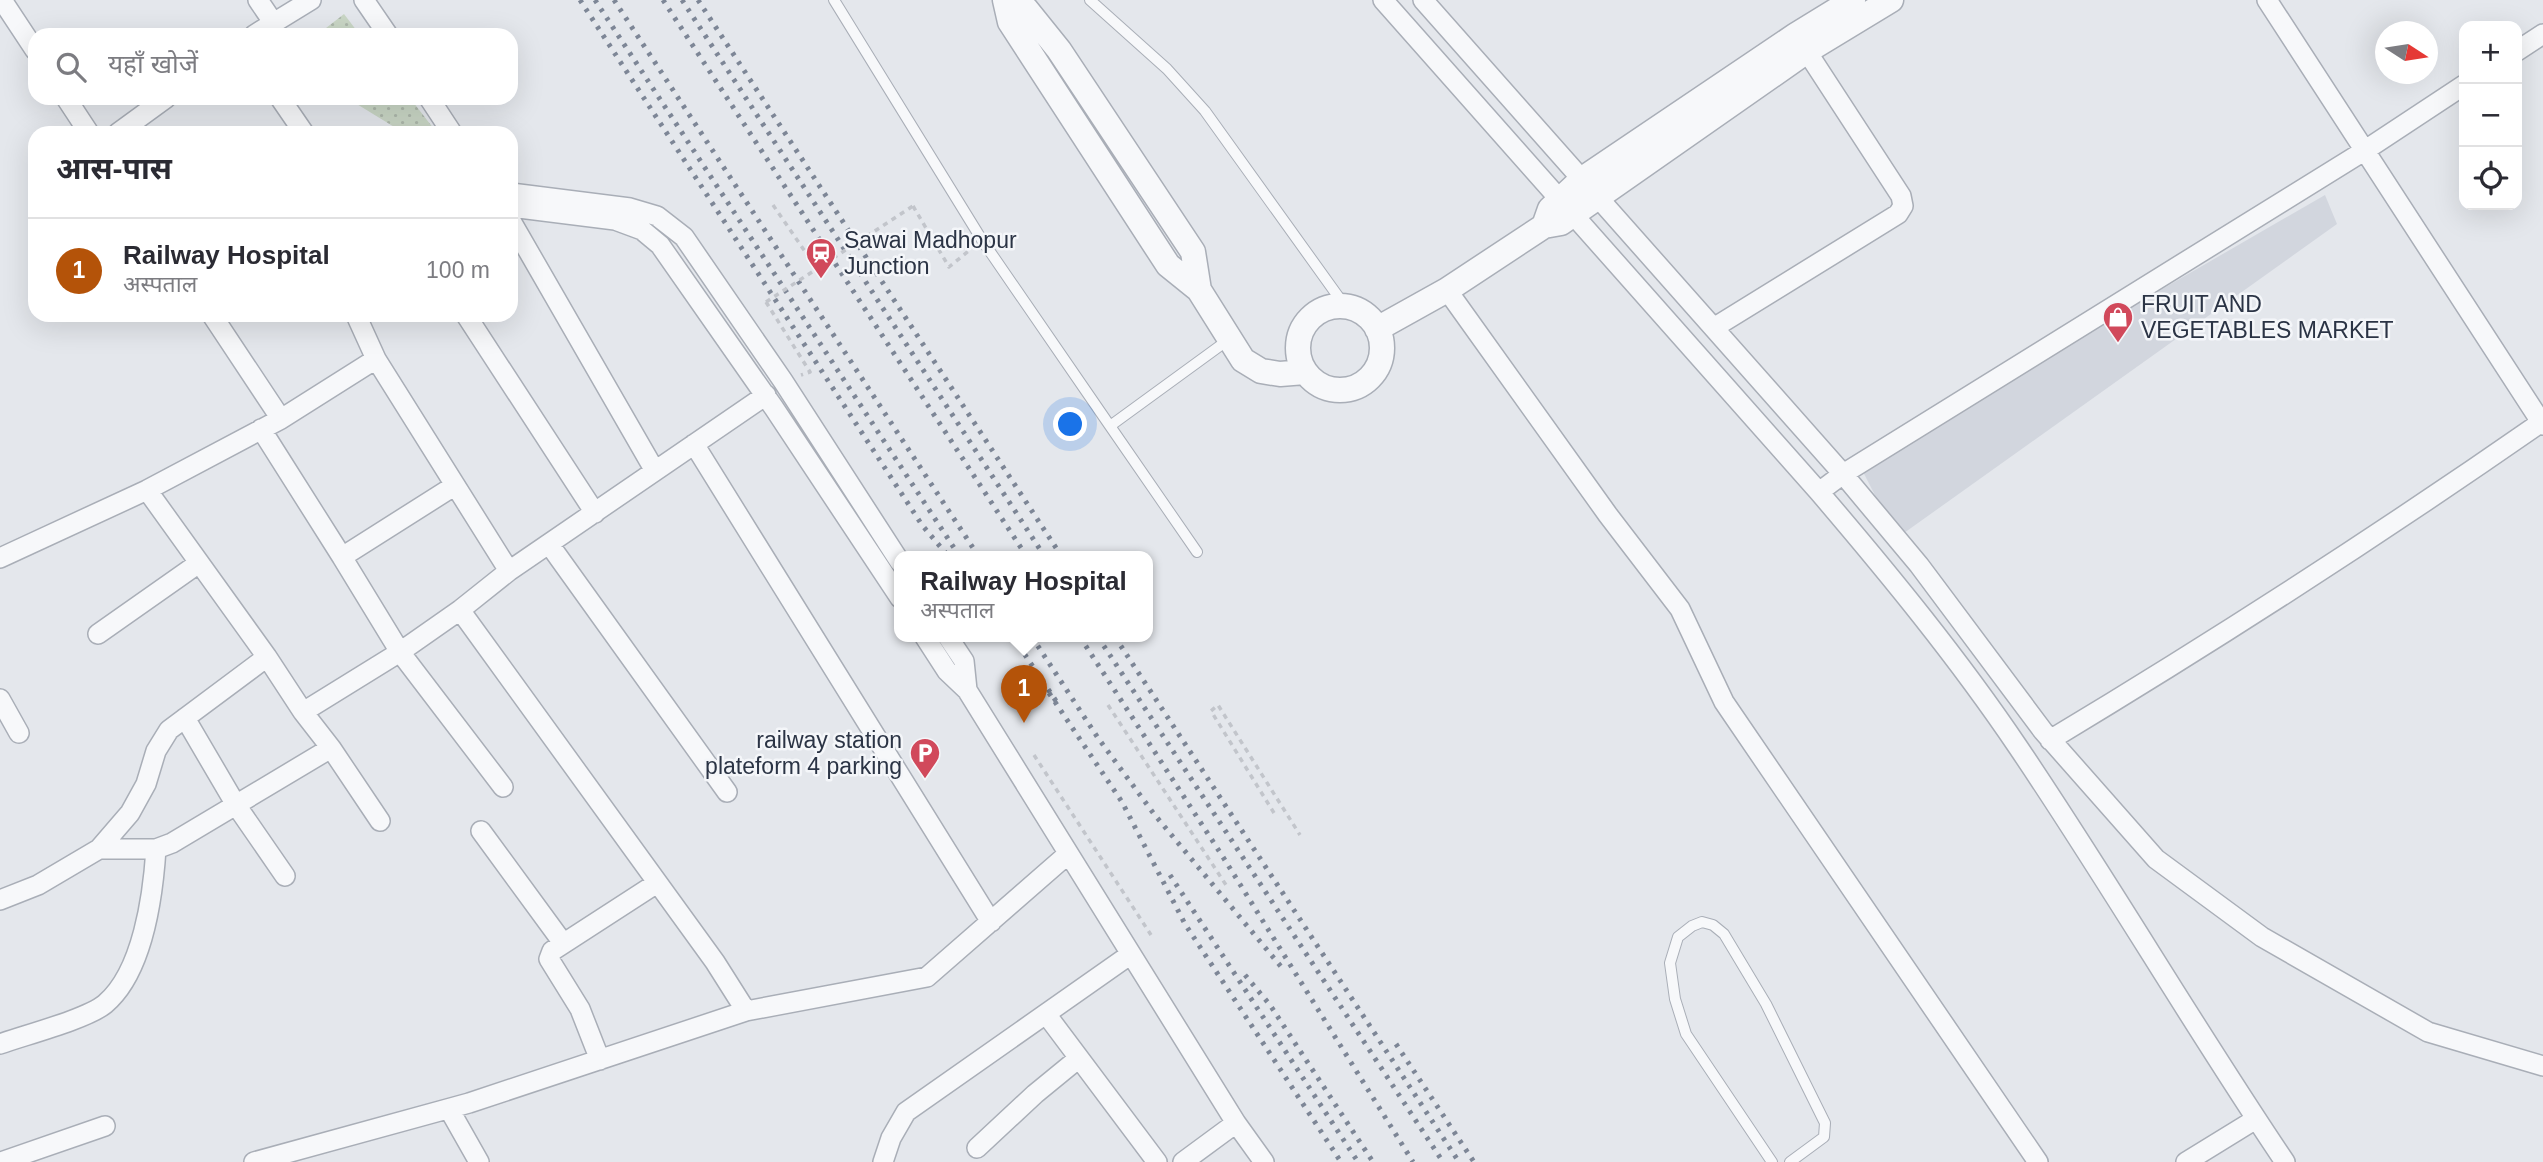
<!DOCTYPE html>
<html lang="hi">
<head>
<meta charset="utf-8">
<style>
  body { margin:0; font-family:Arial,"Noto Sans Devanagari",sans-serif; background:#f7f7f7; color:#2b2b33 }
  .controls { position:absolute; right:21px; top:21px; display:grid; overflow:hidden; border-radius:14px; box-shadow:0 7px 28px #0002 }
  .controls button { width:63px; height:63px; display:grid; place-items:center; padding:0; border:0; border-bottom:2px solid #e1e1e2; background:#fff; color:#2b2b33; font:35px sans-serif }
  .compass { position:absolute; left:2375px; top:21px; width:63px; height:63px; border-radius:50%; background:#fff; box-shadow:0 7px 28px #0002; rotate:102deg }
  .you { position:absolute; left:1071px; top:425px; width:24px; height:24px; margin:-18px; border:5px solid #fff; border-radius:50%; background:#1a73e8; box-shadow:0 0 0 10px #1a73e833 }
  .badge { display:grid; place-items:center; width:46px; height:46px; border-radius:50%; background:#b45309; color:#fff; font-size:23px; font-weight:700 }
  .pin { position:absolute; translate:-50% -58px; filter:drop-shadow(0 2px 4px #0008) }
  .pin::after { content:''; position:absolute; top:37px; width:24px; height:21px; background:inherit; clip-path:polygon(0 0,100% 0,50% 100%) }
  .popup { position:absolute; left:894px; top:551px; width:259px; height:91px; box-sizing:border-box; display:grid; place-content:center; border-radius:14px; background:#fff; filter:drop-shadow(0 2px 5px #0005); font-size:23px; white-space:nowrap; color:#7c7c81 }
  .popup b { font-size:26px; color:#2b2b33 }
  .popup::after { content:''; position:absolute; left:50%; top:100%; margin-left:-14px; border:14px solid transparent; border-top-color:#fff }
  .list { margin:0; padding:0; list-style:none }
  h2 { display:flex; justify-content:space-between; align-items:center; height:91px; margin:0; padding:0 28px; font-size:30px }
  h2 small { font-size:23px; font-weight:400; color:#7c7c81 }
  .list li { display:grid; grid-template-columns:46px 1fr auto; gap:21px; align-items:center; box-sizing:border-box; height:105px; padding:0 28px; border-top:2px solid #e1e1e2 }
  .list b { display:block; font-size:26px; white-space:nowrap }
  .list p { margin:0; font-size:23px; white-space:nowrap; color:#7c7c81 }
  .list em { font-size:23px; font-style:normal; color:#7c7c81 }
  .icon { flex:none; width:38px; height:38px; fill:none; stroke:currentColor; stroke-width:2; stroke-linecap:round; stroke-linejoin:round }
  .map { position:relative; flex:none; width:2543px; height:1162px; overflow:hidden }
  .search { position:absolute; background:#fff; box-shadow:0 7px 28px #0002; left:28px; top:28px; width:490px; height:77px; display:flex; align-items:center; gap:18px; box-sizing:border-box; padding:0 24px; border-radius:21px; color:#7c7c81; font-size:26px }
  .panel { position:absolute; background:#fff; box-shadow:0 7px 28px #0002; left:28px; top:126px; width:490px; height:196px; border-radius:21px }
  .map>svg:first-child { display:block }
</style>
</head>
<body>
<div class="map">
<svg width="2543" height="1162" viewBox="0 0 2543 1162">
  <defs>
    <pattern id="park-dots" width="8" height="8" patternUnits="userSpaceOnUse" patternTransform="scale(1.75)"><rect width="8" height="8" fill="#c9d6c5"/><path d="M2 2h.1M6 6h.1" fill="none" stroke="#adb8ab" stroke-width="1.8" stroke-linecap="round"/></pattern>
  </defs>
  <rect width="100%" height="100%" fill="#e4e7ec"/>
  <path fill="#d2d6de" d="M2325,195L2337,224L1897,538L1859,464Z"/>
  <path fill="url(#park-dots)" d="M344,14L360,35H317Z
    M347,98H410L437,133H404Z"/>
  <g fill="none" stroke-linecap="round" stroke-linejoin="round">
    <g stroke="#a9aeb7" stroke-width="12">
      <path id="service" d="M834,0L982,240L1110,426L1228,340
        M1090,0L1167,69L1205,111L1345,306
        M1110,426L1197,552
        M1772,1162L1686,1034L1675,999L1670,963L1678,937L1692,926L1702,922L1713,925L1724,934L1766,1004L1825,1123L1824,1137L1790,1162"/>
    </g>
    <g stroke="#a9aeb7" stroke-width="22">
      <path id="minor" d="M2,0L35,50
        M258,0L273,22
        M364,0L388,35
        M1383,0L1819,492C1889,574 1958,658 2018,747C2110,883 2193,1026 2285,1162
        M1423,0L1843,474L1919,565L2043,731L2156,859L2262,937L2428,1032L2543,1066
        M2267,0L2543,425
        M254,35L311,0
        M2517,51L2543,34
        M66,98L89,133
        M280,98L304,133
        M429,98L452,133
        M118,133L166,98
        M511,193L630,208L657,216L684,237L783,381L900,562
        M511,207L615,220L642,230L660,245L774,408L900,598
        M511,221L655,471
        M1447,290L1608,515L1680,609L1724,702L2038,1162
        M212,315L281,419L376,359L356,315
        M466,315L595,513
        M1715,327L1898,214L1903,206L1901,196L1800,41
        M376,359L509,571
        M261,429L342,557
        M694,444L991,922
        M454,486L342,557L400,652L503,787
        M147,490L267,657
        M1819,492L1843,474L2364,151L2464,85
        M549,544L727,792
        M0,558L147,490L281,419
        M460,610L715,962L746,1011
        M98,634L199,563
        M925,637L947,671L967,690L1236,1123L1264,1162
        M948,637L964,661L967,690
        M0,699L19,733
        M303,712L400,652L460,610L509,571L766,395
        M185,718L236,805L285,876
        M2050,740C2218,639 2382,533 2543,421
        M331,748L380,821
        M481,831L563,943
        M0,900L38,885L99,849L130,813L146,784L156,751L169,730L267,657L303,712L331,748L172,843L156,849H99
        M1046,1014L1157,1162
        M0,1044C25,1035 87,1019 105,1004C143,972 153,895 156,849
        M600,1060L580,1009L549,959L552,951L657,883
        M449,1109L479,1162
        M977,1148L1035,1094L1079,1058
        M1,1162L105,1126
        M254,1162L469,1103L746,1011L927,977L1068,854
        M883,1162L891,1138L906,1112L1131,954
        M1183,1162L1236,1123
        M2186,1162L2256,1119"/>
    </g>
    <g stroke="#a9aeb7" stroke-width="27">
      <path id="tertiary" d="M1005,0L1010,22L1168,265L1199,290L1243,360L1261,371L1280,374L1305,372
        M1010,0L1026,9L1059,50L1193,252L1199,290
        M1544,226L1550,209L1581,180L1796,35L1853,0
        M1298 348a42 42 0 1 1 84 0a42 42 0 1 1-84 0Z
        M1377,329L1447,290L1544,226L1561,223L1807,51L1891,0"/>
    </g>
    <path stroke="#c2c5cb" stroke-width="3.5" stroke-dasharray="5 5" stroke-linecap="butt" d="M773,205L817,269
      M913,206L949,267L971,249
      M766,302L810,372L801,375
      M1108,705L1226,885
      M1034,755L1151,935
      M1274,813L1211,711L1218,705L1300,835"/>
    <use href="#service" stroke="#f7f8fa" stroke-width="10"/>
    <use href="#minor" stroke="#f7f8fa" stroke-width="19"/>
    <use href="#tertiary" stroke="#f7f8fa" stroke-width="24"/>
    <path stroke="#7d8696" stroke-width="5" stroke-dasharray="3.5 7" stroke-linecap="butt" d="M580,0L922,525L949,557
      M595,0L960,557
      M614,0L979,557
      M663,0L1027,557
      M682,0L1045,557
      M698,0L1062,557
      M1013,637L1056,701
      M1032,637L1098,738L1154,814L1283,969
      M1080,637L1223,857L1413,1162
      M1098,637L1443,1162
      M1115,637L1459,1162
      M1049,693L1122,802L1185,924L1341,1162
      M1170,875L1358,1162
      M1245,975L1270,1005L1373,1162
      M1396,1044L1474,1162"/>
    <path stroke="#c2c5cb" stroke-width="3.5" stroke-dasharray="5 5" stroke-linecap="butt" d="M766,302L913,206"/>
  </g>
  <defs>
    <g id="station-pin" transform="scale(1.575)"><path d="M0 17L-7.5 6A9.5 9.5 0 1 1 7.5 6Z" fill="#d1495b" stroke="#f4f6f9"/><path d="M-3-6H3Q5-6 5-4V2Q5 4 3 4L4.5 6H3L1.5 4h-3L-3 6H-4.5L-3 4Q-5 4-5 2V-4Q-5-6-3-6ZM-3.5-4v3h7v-3ZM-3.5 1v1.5H-2V1ZM2 1v1.5H3.5V1Z" fill="#fff"/></g>
    <g id="shop-pin" transform="scale(1.575)"><path d="M0 17L-7.5 6A9.5 9.5 0 1 1 7.5 6Z" fill="#d1495b" stroke="#f4f6f9"/><path d="M-5-2.5h2.3a2.7 3.5 0 0 1 5.4 0H5L5.5 6h-11ZM-1.5-2.5h3a1.5 2.3 0 0 0-3 0Z" fill="#fff"/></g>
    <g id="parking-pin" transform="scale(1.575)"><path d="M0 17L-7.5 6A9.5 9.5 0 1 1 7.5 6Z" fill="#d1495b" stroke="#f4f6f9"/><path d="M-3.5-5.5H1a3.5 3.5 0 0 1 0 7H-1V5.5H-3.5ZM-1-3.4V-.6H.8a1.4 1.4 0 0 0 0-2.8Z" fill="#fff"/></g>
  </defs>
  <g fill-rule="evenodd">
    <use href="#station-pin" x="821" y="253"/>
    <use href="#shop-pin" x="2118" y="317"/>
    <use href="#parking-pin" x="925" y="753"/>
  </g>
  <g text-anchor="middle" dominant-baseline="central" stroke-width="5" stroke-linejoin="round" paint-order="stroke">
    <g font-size="23" fill="#2b3445" stroke="#f4f6f9" text-anchor="start">
      <text x="844" y="240">Sawai Madhopur<tspan x="844" dy="26">Junction</tspan></text>
      <text x="2141" y="304">FRUIT AND<tspan x="2141" dy="26">VEGETABLES MARKET</tspan></text>
      <text x="902" y="740" text-anchor="end">railway station<tspan x="902" dy="26">plateform 4 parking</tspan></text>
    </g>
  </g>
</svg>
<div class="controls">
<button>+</button>
<button>−</button>
<button><svg class="icon" aria-label="locate" viewBox="0 0 24 24"><circle cx="12" cy="12" r="6"/><path d="M12 2v4M12 18v4M2 12h4M18 12h4"/></svg></button>
</div>
<svg class="compass" viewBox="-18 -18 36 36"><path d="M0-13l5 13h-10z" fill="#e53935"/><path d="M0 13l5-13h-10z" fill="#7c7c81"/></svg>
<div class="you"></div>
<div class="pin badge" style="left:1024px;top:723px">1</div>
<div class="popup"><b>Railway Hospital</b>अस्पताल</div>
<div class="search"><svg class="icon" aria-label="search" viewBox="0 0 24 24"><circle cx="10" cy="10" r="6"/><path d="M15 15l6 6"/></svg>यहाँ खोजें</div>
<section class="panel">
<h2>आस-पास<small></small></h2>
<ul class="list">
<li><span class="badge">1</span><div><b>Railway Hospital</b><p>अस्पताल</p></div><em>100 m</em></li>
</ul>
</section>
</div>
</body>
</html>
